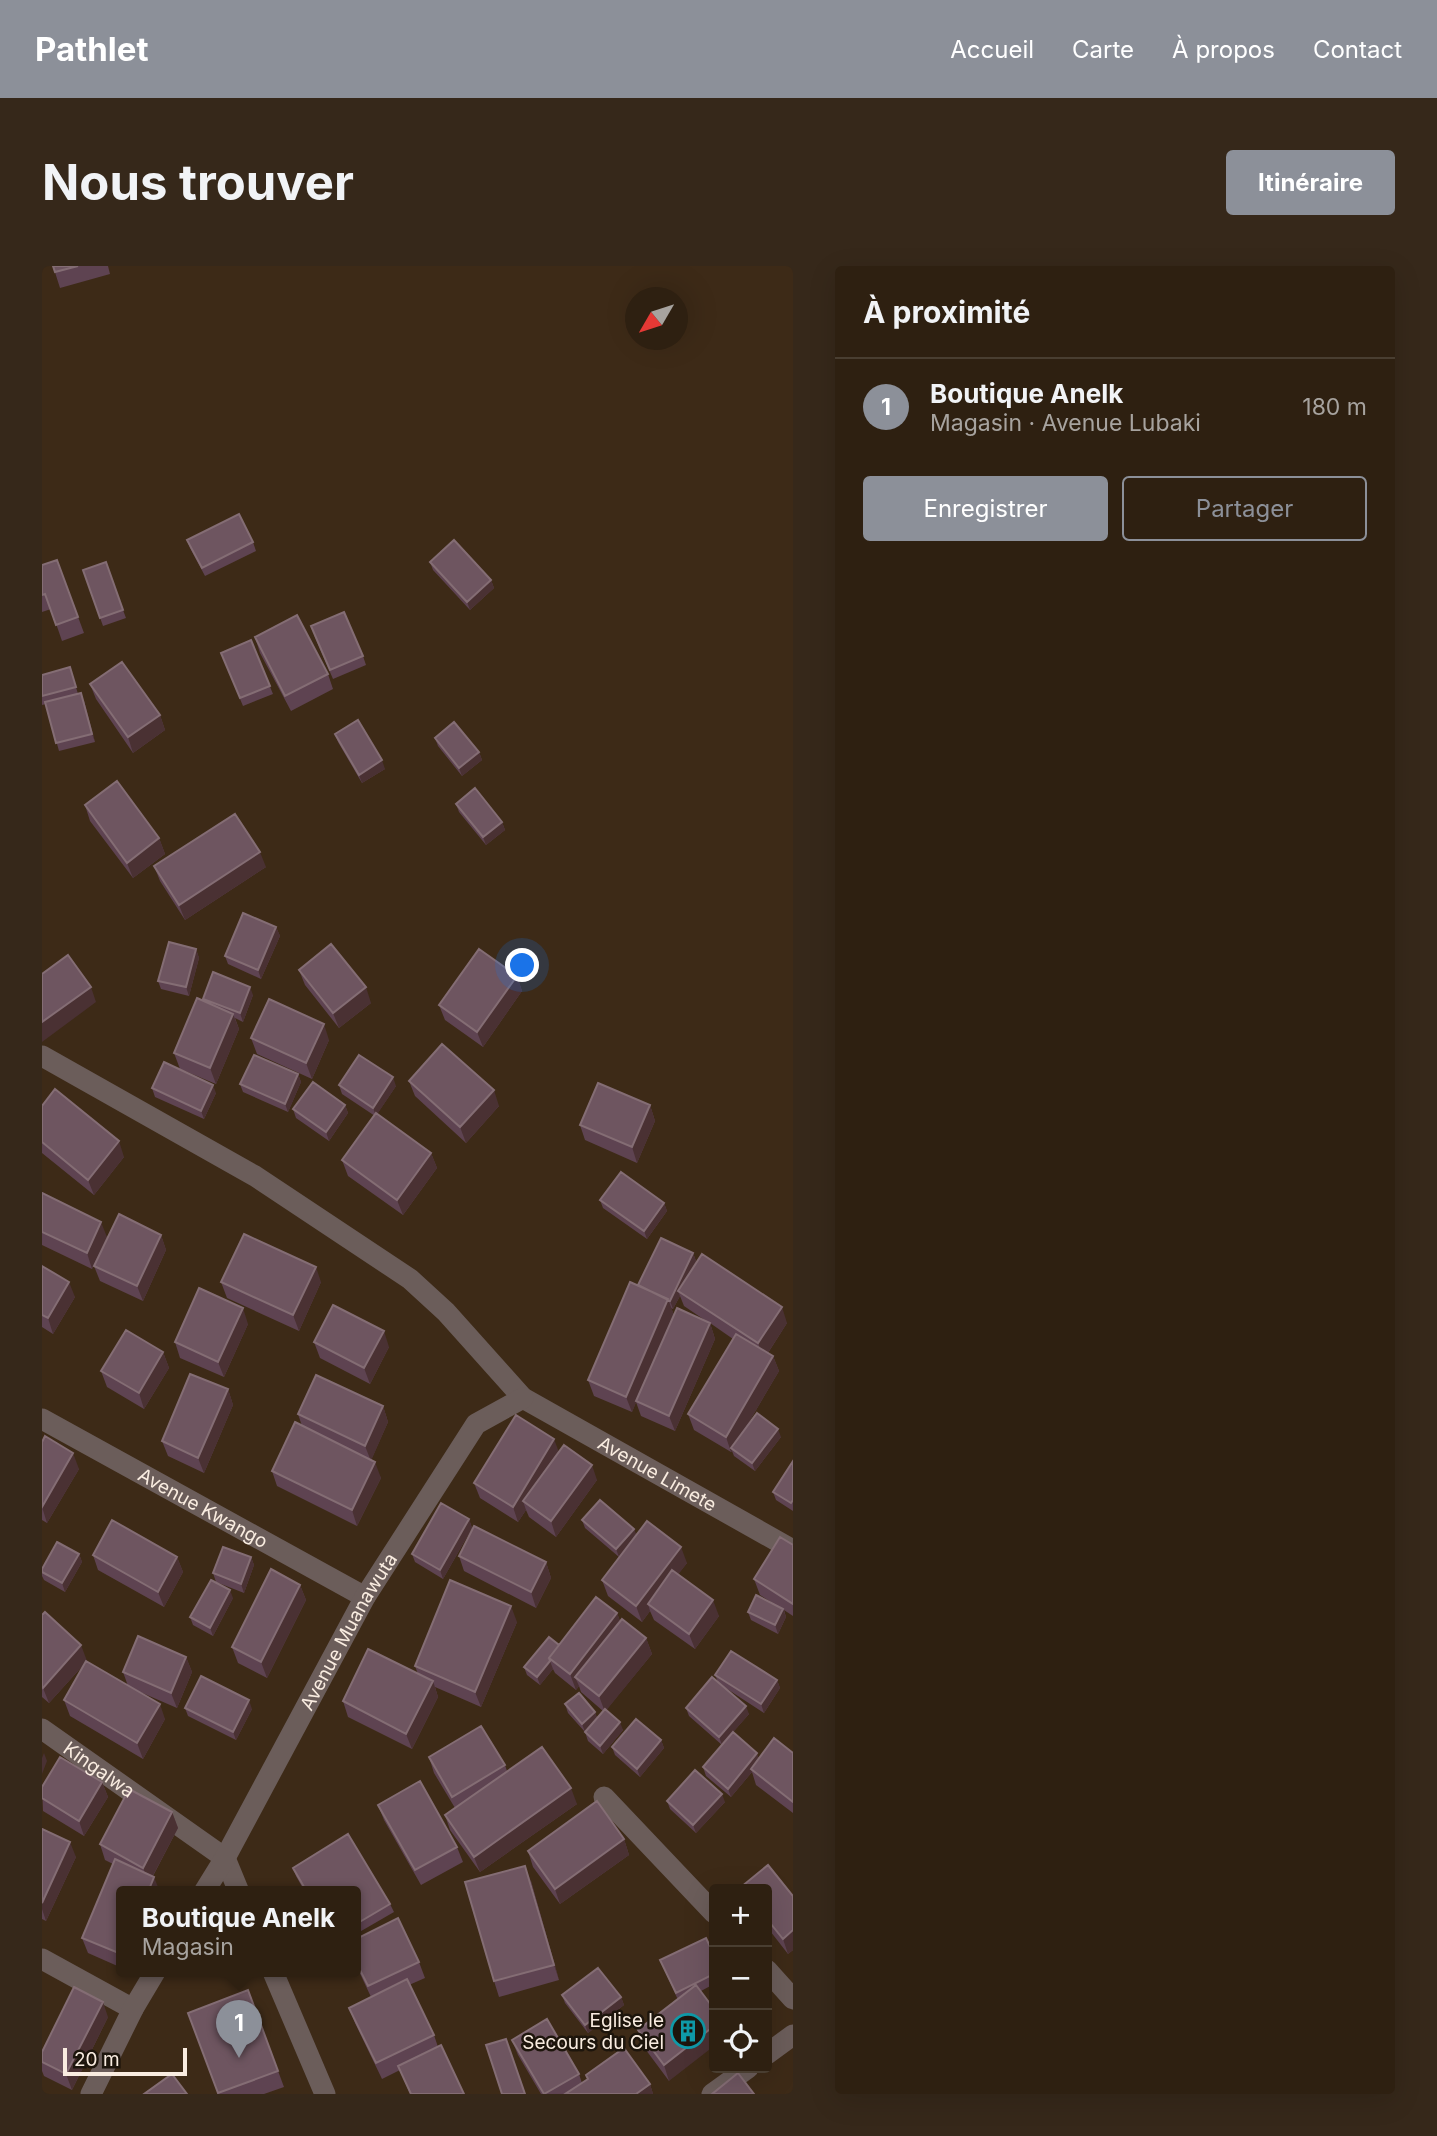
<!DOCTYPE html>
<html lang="fr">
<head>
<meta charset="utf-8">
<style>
  body { margin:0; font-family:Inter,sans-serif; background:#36281a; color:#f1f3f6 }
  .controls { position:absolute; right:21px; bottom:21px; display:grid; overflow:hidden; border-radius:7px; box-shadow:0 7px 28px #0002 }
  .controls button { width:63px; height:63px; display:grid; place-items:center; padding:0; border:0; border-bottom:2px solid #493e31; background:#2e2011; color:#f1f3f6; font:35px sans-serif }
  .compass { position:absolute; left:583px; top:21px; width:63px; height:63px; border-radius:50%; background:#2e2011; box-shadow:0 7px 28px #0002; rotate:231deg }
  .scale { position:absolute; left:21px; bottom:18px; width:124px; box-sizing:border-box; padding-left:7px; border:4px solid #f9ece0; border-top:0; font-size:19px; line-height:24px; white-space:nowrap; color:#f9ece0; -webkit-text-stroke:5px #1d150c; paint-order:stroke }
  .you { position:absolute; left:481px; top:700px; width:24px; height:24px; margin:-18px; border:5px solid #fff; border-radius:50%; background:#1a73e8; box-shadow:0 0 0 10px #1a73e833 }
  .badge { display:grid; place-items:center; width:46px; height:46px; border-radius:50%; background:#8c9099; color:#fff; font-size:23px; font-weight:700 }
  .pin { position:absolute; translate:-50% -58px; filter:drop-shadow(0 2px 4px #0008) }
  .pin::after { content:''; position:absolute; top:37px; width:24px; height:21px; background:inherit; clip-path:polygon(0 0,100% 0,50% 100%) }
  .popup { position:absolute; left:74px; top:1620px; width:245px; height:91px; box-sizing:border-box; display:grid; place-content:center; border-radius:7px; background:#2e2011; filter:drop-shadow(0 2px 5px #0005); font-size:23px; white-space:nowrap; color:#a7a39f }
  .popup b { font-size:26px; color:#f1f3f6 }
  .popup::after { content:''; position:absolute; left:50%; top:100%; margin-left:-14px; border:14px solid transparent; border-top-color:#2e2011 }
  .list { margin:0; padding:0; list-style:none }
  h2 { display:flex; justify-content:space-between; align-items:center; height:91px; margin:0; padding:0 28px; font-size:30px }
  h2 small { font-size:23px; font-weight:400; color:#a7a39f }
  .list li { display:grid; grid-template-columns:46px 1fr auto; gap:21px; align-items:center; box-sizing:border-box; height:98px; padding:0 28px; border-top:2px solid #493e31 }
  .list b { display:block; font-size:26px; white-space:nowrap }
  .list p { margin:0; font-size:23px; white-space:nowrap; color:#a7a39f }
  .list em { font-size:23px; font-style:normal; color:#a7a39f }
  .actions { display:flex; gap:14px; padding:21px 28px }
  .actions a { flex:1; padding:16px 0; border:2px solid #8c9099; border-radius:7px; text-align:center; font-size:24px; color:#8c9099 }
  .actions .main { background:#8c9099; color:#fff }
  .icon { flex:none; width:38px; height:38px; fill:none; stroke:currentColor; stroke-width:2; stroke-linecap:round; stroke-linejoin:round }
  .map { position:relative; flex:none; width:751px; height:1828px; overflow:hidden; border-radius:7px }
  header { display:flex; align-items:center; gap:42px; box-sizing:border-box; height:98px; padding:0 35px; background:#8c9099; color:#fff }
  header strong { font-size:33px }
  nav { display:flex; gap:38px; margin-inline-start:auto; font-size:24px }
  .intro { display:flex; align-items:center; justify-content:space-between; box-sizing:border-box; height:168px; padding:0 42px }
  h1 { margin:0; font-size:49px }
  .button { padding:18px 32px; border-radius:7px; background:#8c9099; color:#fff; font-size:24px; font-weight:700 }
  main { display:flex; gap:42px; padding:0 42px }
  aside { flex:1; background:#2e2011; border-radius:7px; box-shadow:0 7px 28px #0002 }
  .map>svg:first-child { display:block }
</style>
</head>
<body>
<header>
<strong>Pathlet</strong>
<nav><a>Accueil</a><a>Carte</a><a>À propos</a><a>Contact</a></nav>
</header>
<div class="intro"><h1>Nous trouver</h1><a class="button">Itinéraire</a></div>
<main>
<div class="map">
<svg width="751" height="1828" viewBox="0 0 751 1828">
  <rect width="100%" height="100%" fill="#3d2a17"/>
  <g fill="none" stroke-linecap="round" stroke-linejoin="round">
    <g stroke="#6b5d5a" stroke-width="21">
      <path id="s1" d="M0,790L213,910L368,1013L404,1046L481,1132L751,1284"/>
      <path id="s2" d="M0,1153L323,1331"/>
      <path id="s3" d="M0,1463L183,1592L197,1626"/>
      <path d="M562,1531L672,1647"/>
      <path id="s4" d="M162,1626L183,1592L323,1331L434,1158L481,1132"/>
      <path d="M0,1693L91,1743"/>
      <path d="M725,1704L751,1733"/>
      <path d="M231,1706L283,1828"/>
      <path d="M725,1788L751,1769"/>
      <path d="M49,1828L91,1743L113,1706"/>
      <path d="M670,1828L706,1802"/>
    </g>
  </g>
  <path fill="#5e4351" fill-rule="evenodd" d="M11,0H66L68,8L18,22Z
    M145,274L211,276L214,285L163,310L148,282Z
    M15,294L42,367L20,375L9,343L0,346V299Z
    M388,296L449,314L452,322L428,344L391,304Z
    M41,304L81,344L84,352L61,360Z
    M272,369L321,390L324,399L291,413Z
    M213,371L286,408L291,423L249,445L218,387Z
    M209,374L231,428L201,440L182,395Z
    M28,401L36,428L42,435L53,476L17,485L4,438L0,439V409Z
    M48,418L118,449L123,464L91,487L54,433Z
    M293,468L343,503L320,517L296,476Z
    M393,472L437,486L440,494L420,510L396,480Z
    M414,538L460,556L463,564L444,579L417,546Z
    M43,539L117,572L123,588L91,612L48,555Z
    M112,600L224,601L143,654L118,615Z
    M234,661L238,670L219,713L186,698L183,690Z
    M154,683L157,692L147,730L119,723L116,715Z
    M257,704L329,737L297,762L263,719Z
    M475,710L480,725L441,781L403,754L397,739Z
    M211,729L201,756L193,752L197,763L174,818L138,803L132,787L162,735L161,733Z
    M209,772L287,774L270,813L215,788Z
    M256,808L259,816L246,846L201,826L198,818Z
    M367,815L457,840L424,877L373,830Z
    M297,819L354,820L335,848L389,887L395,902L361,949L306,910L300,894L333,850L300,828Z
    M110,822L174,827L162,853L113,831Z
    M303,839L306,847L287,875L254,852L251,843Z
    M608,839L613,855L595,897L543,874L538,859Z
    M0,840L82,891L52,929L0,887Z
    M0,927L65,971L50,1003L0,979Z
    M558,934L622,937L625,945L605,973L561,942Z
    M119,969L124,984L101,1035L58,1015L52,1000Z
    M651,987L654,995L651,1001L745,1057L726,1087L731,1090L737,1105L701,1166L739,1171L713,1205L692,1190L690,1185L689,1186L652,1164L646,1148L691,1073L668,1057L673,1073L633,1165L599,1150L594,1136L590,1146L552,1130L546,1114L597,1020L596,1019ZM638,1030L642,1040L667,1057L632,1049L629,1042L631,1043Z
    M0,1000L33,1031L11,1068L0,1061Z
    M179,1016H279L257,1065L185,1032Z
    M206,1058L182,1111L138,1092L133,1076Z
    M272,1076L347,1081L328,1118L278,1092Z
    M121,1086L127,1102L102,1143L65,1121L59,1105Z
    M186,1123L191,1139L162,1207L126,1190L120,1175Z
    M341,1140L346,1156L329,1194L339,1212L315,1260L235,1220L230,1205L260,1160L256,1148Z
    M0,1176L37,1203L5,1257L0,1254Z
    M517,1186L555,1214L514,1271L487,1251L484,1244L476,1256L438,1232L432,1217Z
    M751,1195V1245L734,1234L731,1226Z
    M427,1253L430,1262L401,1313L373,1296L370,1288Z
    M540,1254L592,1263L594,1269L645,1297L636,1308L677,1350L653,1383L612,1354L608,1345L600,1356L566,1330L560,1314L577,1291L543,1262Z
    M751,1279V1350L742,1344L744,1351L736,1368L709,1354L706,1346L732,1338L718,1329L712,1313Z
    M37,1288L40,1296L23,1326L2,1314L0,1310V1303Z
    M51,1289L135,1291L141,1306L122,1341L56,1304Z
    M417,1290L504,1296L509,1312L494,1342L422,1305Z
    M209,1291L212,1299L202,1327L174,1316L171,1307Z
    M258,1319L264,1334L225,1412L196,1397L190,1381Z
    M191,1332L171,1370L151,1359L148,1351Z
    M575,1347L578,1355L604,1372L610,1388L564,1444L581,1464L561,1488L546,1475L543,1466L546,1463L543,1466L526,1447L523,1438L553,1446L555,1452L561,1445L539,1426L537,1420L534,1424L513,1407L511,1403L498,1419L485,1409L482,1401L517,1379Z
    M0,1349L45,1395L7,1437L0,1431Z
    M475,1356L439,1441L393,1421L396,1431L370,1483L306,1451L301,1435L376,1408L373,1400Z
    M144,1391L150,1406L135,1442L98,1426L123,1453L101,1493L28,1450L22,1434L86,1420L81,1406Z
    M673,1409L735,1414L738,1422L722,1447L679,1419L707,1448L691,1466L717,1492L751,1487V1547L714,1519L710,1506L689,1531L664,1510L661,1501L680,1479L647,1450L644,1442L676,1416Z
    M143,1442L210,1443L194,1474L146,1450Z
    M619,1474L622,1482L598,1511L573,1489L570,1481Z
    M387,1491L463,1499L465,1505L535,1538L438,1606L408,1564L403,1549L413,1542L392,1507Z
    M60,1516L66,1531L42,1570L1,1545L0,1521Z
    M625,1535L683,1536L654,1567L628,1543Z
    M336,1539L415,1581L421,1596L379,1619L342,1554Z
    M130,1546L136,1562L111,1610L80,1626V1702L46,1687L40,1672L71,1598L63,1594L58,1578Z
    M0,1563L34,1591L4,1655L0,1653Z
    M582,1573L587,1589L518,1638L491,1601L486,1585Z
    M726,1599L751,1630V1684L746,1688L725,1661V1623H700L699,1621Z
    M251,1602L348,1638L352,1646L314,1668V1626H263L254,1610Z
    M489,1615L517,1714L457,1731L452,1715Z
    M314,1673L377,1696L383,1712L367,1719L392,1769L396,1781L422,1828H368L358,1804L340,1813L313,1757L307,1742L329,1731L314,1699Z
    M672,1689V1718L659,1725L627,1815L601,1780L596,1764L636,1734L618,1694Z
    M206,1724L242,1821L222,1828H176L146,1747Z
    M520,1729L579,1731L582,1739L546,1767L523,1737Z
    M66,1751L30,1824L2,1810L0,1805V1786Z
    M470,1774L537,1808L540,1817L545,1813L544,1809L608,1818L611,1828H499L476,1789Z"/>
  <path fill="#4a3133" d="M449,314L452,322L428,344L425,336Z
    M39,427L42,435L53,476L50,468Z
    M118,449L123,464L91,487L86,471Z
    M437,486L440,494L420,510L417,502Z
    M340,494L343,503L320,517L317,509Z
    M460,556L463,564L444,579L441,571Z
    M117,572L123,588L91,612L85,597Z
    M218,586L224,601L143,654L137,639Z
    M234,661L238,670L219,713L216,704Z
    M154,683L157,692L147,730L144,721Z
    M475,710L480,725L441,781L435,766Z
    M49,721L54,736L0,776V756Z
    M208,721L211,729L201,756L198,747Z
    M324,721L329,737L297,762L291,747Z
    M191,748L197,763L174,818L168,802Z
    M282,758L287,774L270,813L264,797Z
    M256,808L259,816L246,846L243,838Z
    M351,811L354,820L334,850L331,842Z
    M171,819L174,827L162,853L159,845Z
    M452,824L457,840L424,877L418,861Z
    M303,839L306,847L287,875L284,866Z
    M608,839L613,855L595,897L590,881Z
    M77,875L82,891L52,929L46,914Z
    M389,887L395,902L361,949L355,934Z
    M622,937L625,945L605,973L602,965Z
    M59,956L65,971L50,1003L45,987Z
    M119,969L124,984L101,1035L95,1020Z
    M651,987L654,995L639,1027L636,1025L638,1030L631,1043L628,1035Z
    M274,1001L279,1016L257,1065L251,1049Z
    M27,1016L33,1031L11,1068L6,1052Z
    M626,1033L632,1049L590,1146L584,1131Z
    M740,1041L745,1057L722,1093L716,1077Z
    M201,1042L206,1058L182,1111L176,1096Z
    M668,1057L673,1073L633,1165L627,1150Z
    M342,1065L347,1081L328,1118L322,1102Z
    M121,1086L127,1102L102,1143L97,1127Z
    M731,1090L737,1105L691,1183L689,1182L690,1185L689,1186L684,1171Z
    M186,1123L191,1139L162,1207L156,1192Z
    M341,1140L346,1156L329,1195L323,1180Z
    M736,1163L739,1171L713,1205L710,1197Z
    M512,1173L518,1189L481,1235L484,1244L476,1256L471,1241Z
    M31,1187L37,1203L5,1257L0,1241Z
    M333,1196L339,1212L315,1260L310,1244Z
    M550,1199L555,1214L514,1271L509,1255Z
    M427,1253L430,1262L401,1313L398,1304Z
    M592,1263L595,1271L577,1291L574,1283Z
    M639,1281L645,1297L611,1342L606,1338L608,1345L600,1356L594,1340Z
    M37,1288L40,1296L23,1326L20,1317Z
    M135,1291L141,1306L122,1341L116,1326Z
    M209,1291L212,1299L202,1327L199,1318Z
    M504,1296L509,1312L494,1342L489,1326Z
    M258,1319L264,1334L225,1412L219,1396Z
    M188,1324L191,1332L171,1370L168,1362Z
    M671,1334L677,1350L653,1383L647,1368Z
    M469,1340L475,1356L439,1441L433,1426Z
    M741,1343L744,1351L736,1368L733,1359Z
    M575,1347L581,1363L533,1411L537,1420L534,1424L528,1408Z
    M604,1372L610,1388L563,1446L557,1430Z
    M39,1379L45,1395L7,1437L1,1422Z
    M144,1391L150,1406L135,1442L129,1427Z
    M508,1395L511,1403L498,1419L495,1411Z
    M735,1414L738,1422L722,1447L719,1438Z
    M391,1415L396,1431L370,1483L364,1468Z
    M207,1434L210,1443L194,1474L191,1466Z
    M118,1438L123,1453L101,1493L95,1477Z
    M704,1440L707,1448L680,1479L677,1471Z
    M553,1446L556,1455L543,1466L540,1458Z
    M578,1456L581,1464L561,1488L558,1480Z
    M619,1474L622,1482L598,1511L595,1503Z
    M2,1487L5,1495L0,1508V1492Z
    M715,1487L718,1496L709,1503L710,1506L689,1531L686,1523Z
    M60,1516L66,1531L42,1570L37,1555Z
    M529,1522L535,1538L438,1606L432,1591Z
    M680,1528L683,1536L654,1567L651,1559Z
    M130,1546L136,1562L107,1617L101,1602Z
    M582,1573L587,1589L518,1638L513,1623Z
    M28,1576L34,1591L4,1655L0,1643V1637Z
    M483,1600L489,1615L517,1714L512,1699Z
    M112,1611L118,1626H106Z
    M751,1664V1684L746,1688L741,1673Z
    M579,1731L582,1739L546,1767L543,1759Z
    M61,1736L66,1751L30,1824L24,1808Z
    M672,1760V1780L627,1815L622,1799Z
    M608,1818L611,1828H594Z"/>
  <path fill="#6e5560" stroke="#846d74" stroke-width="2" d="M11,0H36L13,6Z
    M197,248L211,276L160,302L145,274Z
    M412,274L449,314L425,336L388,296Z
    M15,294L36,351L14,359L3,328L0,329V299Z
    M64,296L81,344L58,352L41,304Z
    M302,346L321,390L288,404L269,360Z
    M255,349L286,408L243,430L213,371Z
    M209,374L228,420L198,432L179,387Z
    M80,396L118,449L86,471L48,418Z
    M28,401L34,421L0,430V409Z
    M39,427L50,468L14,477L3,436Z
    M316,454L340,494L317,509L293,468Z
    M412,456L437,486L417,502L393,472Z
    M75,515L117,572L85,597L43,539Z
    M433,522L460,556L441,571L414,538Z
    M193,548L218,586L137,639L112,600Z
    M201,647L234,661L216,704L183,690Z
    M127,676L154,683L144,721L116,715Z
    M289,678L324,721L291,747L257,704Z
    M437,683L475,710L435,766L397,739Z
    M26,689L49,721L0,756V708Z
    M171,706L208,721L198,747L161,733Z
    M155,732L191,748L168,802L132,787Z
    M227,733L282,758L264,797L209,772Z
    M400,778L452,824L418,861L367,815Z
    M212,789L256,808L243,838L198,818Z
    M317,789L351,811L331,842L297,819Z
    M122,796L171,819L159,845L110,822Z
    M271,816L303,839L284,866L251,843Z
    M556,817L608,839L590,881L538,859Z
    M13,823L77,875L46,914L0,876V840Z
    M334,847L389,887L355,934L300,894Z
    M579,906L622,937L602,965L558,934Z
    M0,927L59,956L45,987L0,966Z
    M77,948L119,969L95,1020L52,1000Z
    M202,968L274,1001L251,1049L179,1016Z
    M619,972L651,987L628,1035L596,1019Z
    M660,988L740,1041L716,1077L636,1025Z
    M0,1000L27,1016L6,1052L0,1049Z
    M588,1016L626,1033L584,1131L546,1114Z
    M157,1022L201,1042L176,1096L133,1076Z
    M291,1039L342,1065L322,1102L272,1076Z
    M635,1042L668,1057L627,1150L594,1135Z
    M84,1064L121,1086L97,1127L59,1105Z
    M694,1068L731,1090L684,1171L646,1148Z
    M148,1108L186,1123L156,1192L120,1175Z
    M274,1109L341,1140L323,1180L256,1148Z
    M715,1147L736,1163L710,1197L689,1182Z
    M474,1149L512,1173L471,1241L432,1217Z
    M253,1156L333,1196L310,1244L230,1205Z
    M3,1170L31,1187L0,1241V1176Z
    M522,1179L550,1199L509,1255L481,1235Z
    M751,1195V1234L749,1237L731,1226Z
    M558,1234L592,1263L574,1283L540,1254Z
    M399,1237L427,1253L398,1304L370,1288Z
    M70,1254L135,1291L116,1326L51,1289Z
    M605,1255L639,1281L594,1340L560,1314Z
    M432,1260L504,1296L489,1326L417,1290Z
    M738,1271L751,1279V1338L712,1313Z
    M15,1276L37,1288L20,1317L0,1306V1303Z
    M181,1281L209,1291L199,1318L171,1307Z
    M229,1303L258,1319L219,1396L190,1381Z
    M630,1304L671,1334L647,1368L606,1338Z
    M169,1314L188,1324L168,1362L148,1351Z
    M408,1314L469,1340L433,1426L373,1400Z
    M714,1329L741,1343L733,1359L706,1346Z
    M554,1331L575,1347L528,1408L507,1392Z
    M3,1346L39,1379L1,1422L0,1420V1349Z
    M580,1353L604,1372L557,1430L533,1411Z
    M96,1370L144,1391L129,1427L81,1406Z
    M507,1371L517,1379L507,1392L508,1395L495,1411L482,1401Z
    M326,1383L391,1415L364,1468L301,1435Z
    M689,1385L735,1414L719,1438L673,1409Z
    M44,1395L118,1438L95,1477L22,1434Z
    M159,1410L207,1434L191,1466L143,1442Z
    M670,1411L704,1440L677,1471L644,1442Z
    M537,1427L553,1446L540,1458L523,1438Z
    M563,1443L578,1456L558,1480L543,1466Z
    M594,1453L619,1474L595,1503L570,1481Z
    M439,1460L463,1499L410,1531L387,1491Z
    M691,1466L715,1487L686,1523L661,1501Z
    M732,1472L751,1487V1536L709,1503Z
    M500,1481L529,1522L432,1591L403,1549Z
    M18,1491L60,1516L37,1555L0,1532V1521Z
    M653,1504L680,1528L651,1559L625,1535Z
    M378,1515L415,1581L373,1604L336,1539Z
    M87,1523L130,1546L101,1602L58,1578Z
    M555,1535L582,1573L513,1623L486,1585Z
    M0,1563L28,1576L0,1637Z
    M306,1568L348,1638L314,1658V1626H265L251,1602Z
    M73,1593L112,1611L106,1626H80V1686L79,1688L40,1672Z
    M726,1599L751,1630V1664L741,1673L725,1653V1623H701L699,1621Z
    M483,1600L512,1699L452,1715L423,1616Z
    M356,1652L377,1696L326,1720L314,1696V1673Z
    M664,1672L672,1689V1708L634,1727L618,1694Z
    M556,1702L579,1731L543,1759L520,1729Z
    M365,1713L392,1769L334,1797L307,1742Z
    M654,1719L672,1743V1760L622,1799L596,1764Z
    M32,1721L61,1736L24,1808L0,1796V1786Z
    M206,1724L236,1805L176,1827L146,1747Z
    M505,1753L537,1808L502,1828L470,1774Z
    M464,1773L483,1828H460L444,1779Z
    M399,1779L422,1828H369L356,1800Z
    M582,1782L608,1818L594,1828H523L546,1813L544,1809Z
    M696,1807L712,1828H670Z
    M130,1808L145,1828H102Z"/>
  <defs>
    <g id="building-ring" transform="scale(1.75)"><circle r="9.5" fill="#1d150c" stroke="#0f9aa8" stroke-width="1.5"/><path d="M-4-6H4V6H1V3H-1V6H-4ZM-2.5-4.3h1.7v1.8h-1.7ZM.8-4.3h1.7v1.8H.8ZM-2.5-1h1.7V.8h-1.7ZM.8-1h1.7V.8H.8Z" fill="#0f9aa8"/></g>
  </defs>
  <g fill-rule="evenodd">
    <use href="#building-ring" x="646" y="1765"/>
  </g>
  <g text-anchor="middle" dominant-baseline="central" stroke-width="5" stroke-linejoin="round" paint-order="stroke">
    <g font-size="19" fill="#f9ece0" stroke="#1d150c">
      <text stroke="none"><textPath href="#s1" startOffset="749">Avenue Limete</textPath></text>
      <text stroke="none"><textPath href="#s2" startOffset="184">Avenue Kwango</textPath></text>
      <text stroke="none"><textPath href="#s4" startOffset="298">Avenue Muanawuta</textPath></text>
      <text stroke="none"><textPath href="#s3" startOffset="70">Kingalwa</textPath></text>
    </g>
    <g font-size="19" fill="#f9ece0" stroke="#1d150c" text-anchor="end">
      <text x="622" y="1754">Eglise le<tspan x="622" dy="22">Secours du Ciel</tspan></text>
    </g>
  </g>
</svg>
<div class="controls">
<button>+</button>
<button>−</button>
<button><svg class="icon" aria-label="locate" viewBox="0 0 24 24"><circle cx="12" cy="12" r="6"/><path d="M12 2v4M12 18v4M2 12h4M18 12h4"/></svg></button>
</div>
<svg class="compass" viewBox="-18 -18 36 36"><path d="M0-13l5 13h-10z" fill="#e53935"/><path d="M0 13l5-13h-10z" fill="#a7a39f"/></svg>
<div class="scale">20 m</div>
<div class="you"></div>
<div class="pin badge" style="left:197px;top:1792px">1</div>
<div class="popup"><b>Boutique Anelk</b>Magasin</div>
</div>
<aside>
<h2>À proximité<small></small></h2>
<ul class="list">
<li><span class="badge">1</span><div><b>Boutique Anelk</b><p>Magasin · Avenue Lubaki</p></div><em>180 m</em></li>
</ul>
<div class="actions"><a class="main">Enregistrer</a><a>Partager</a></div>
</aside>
</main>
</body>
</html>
